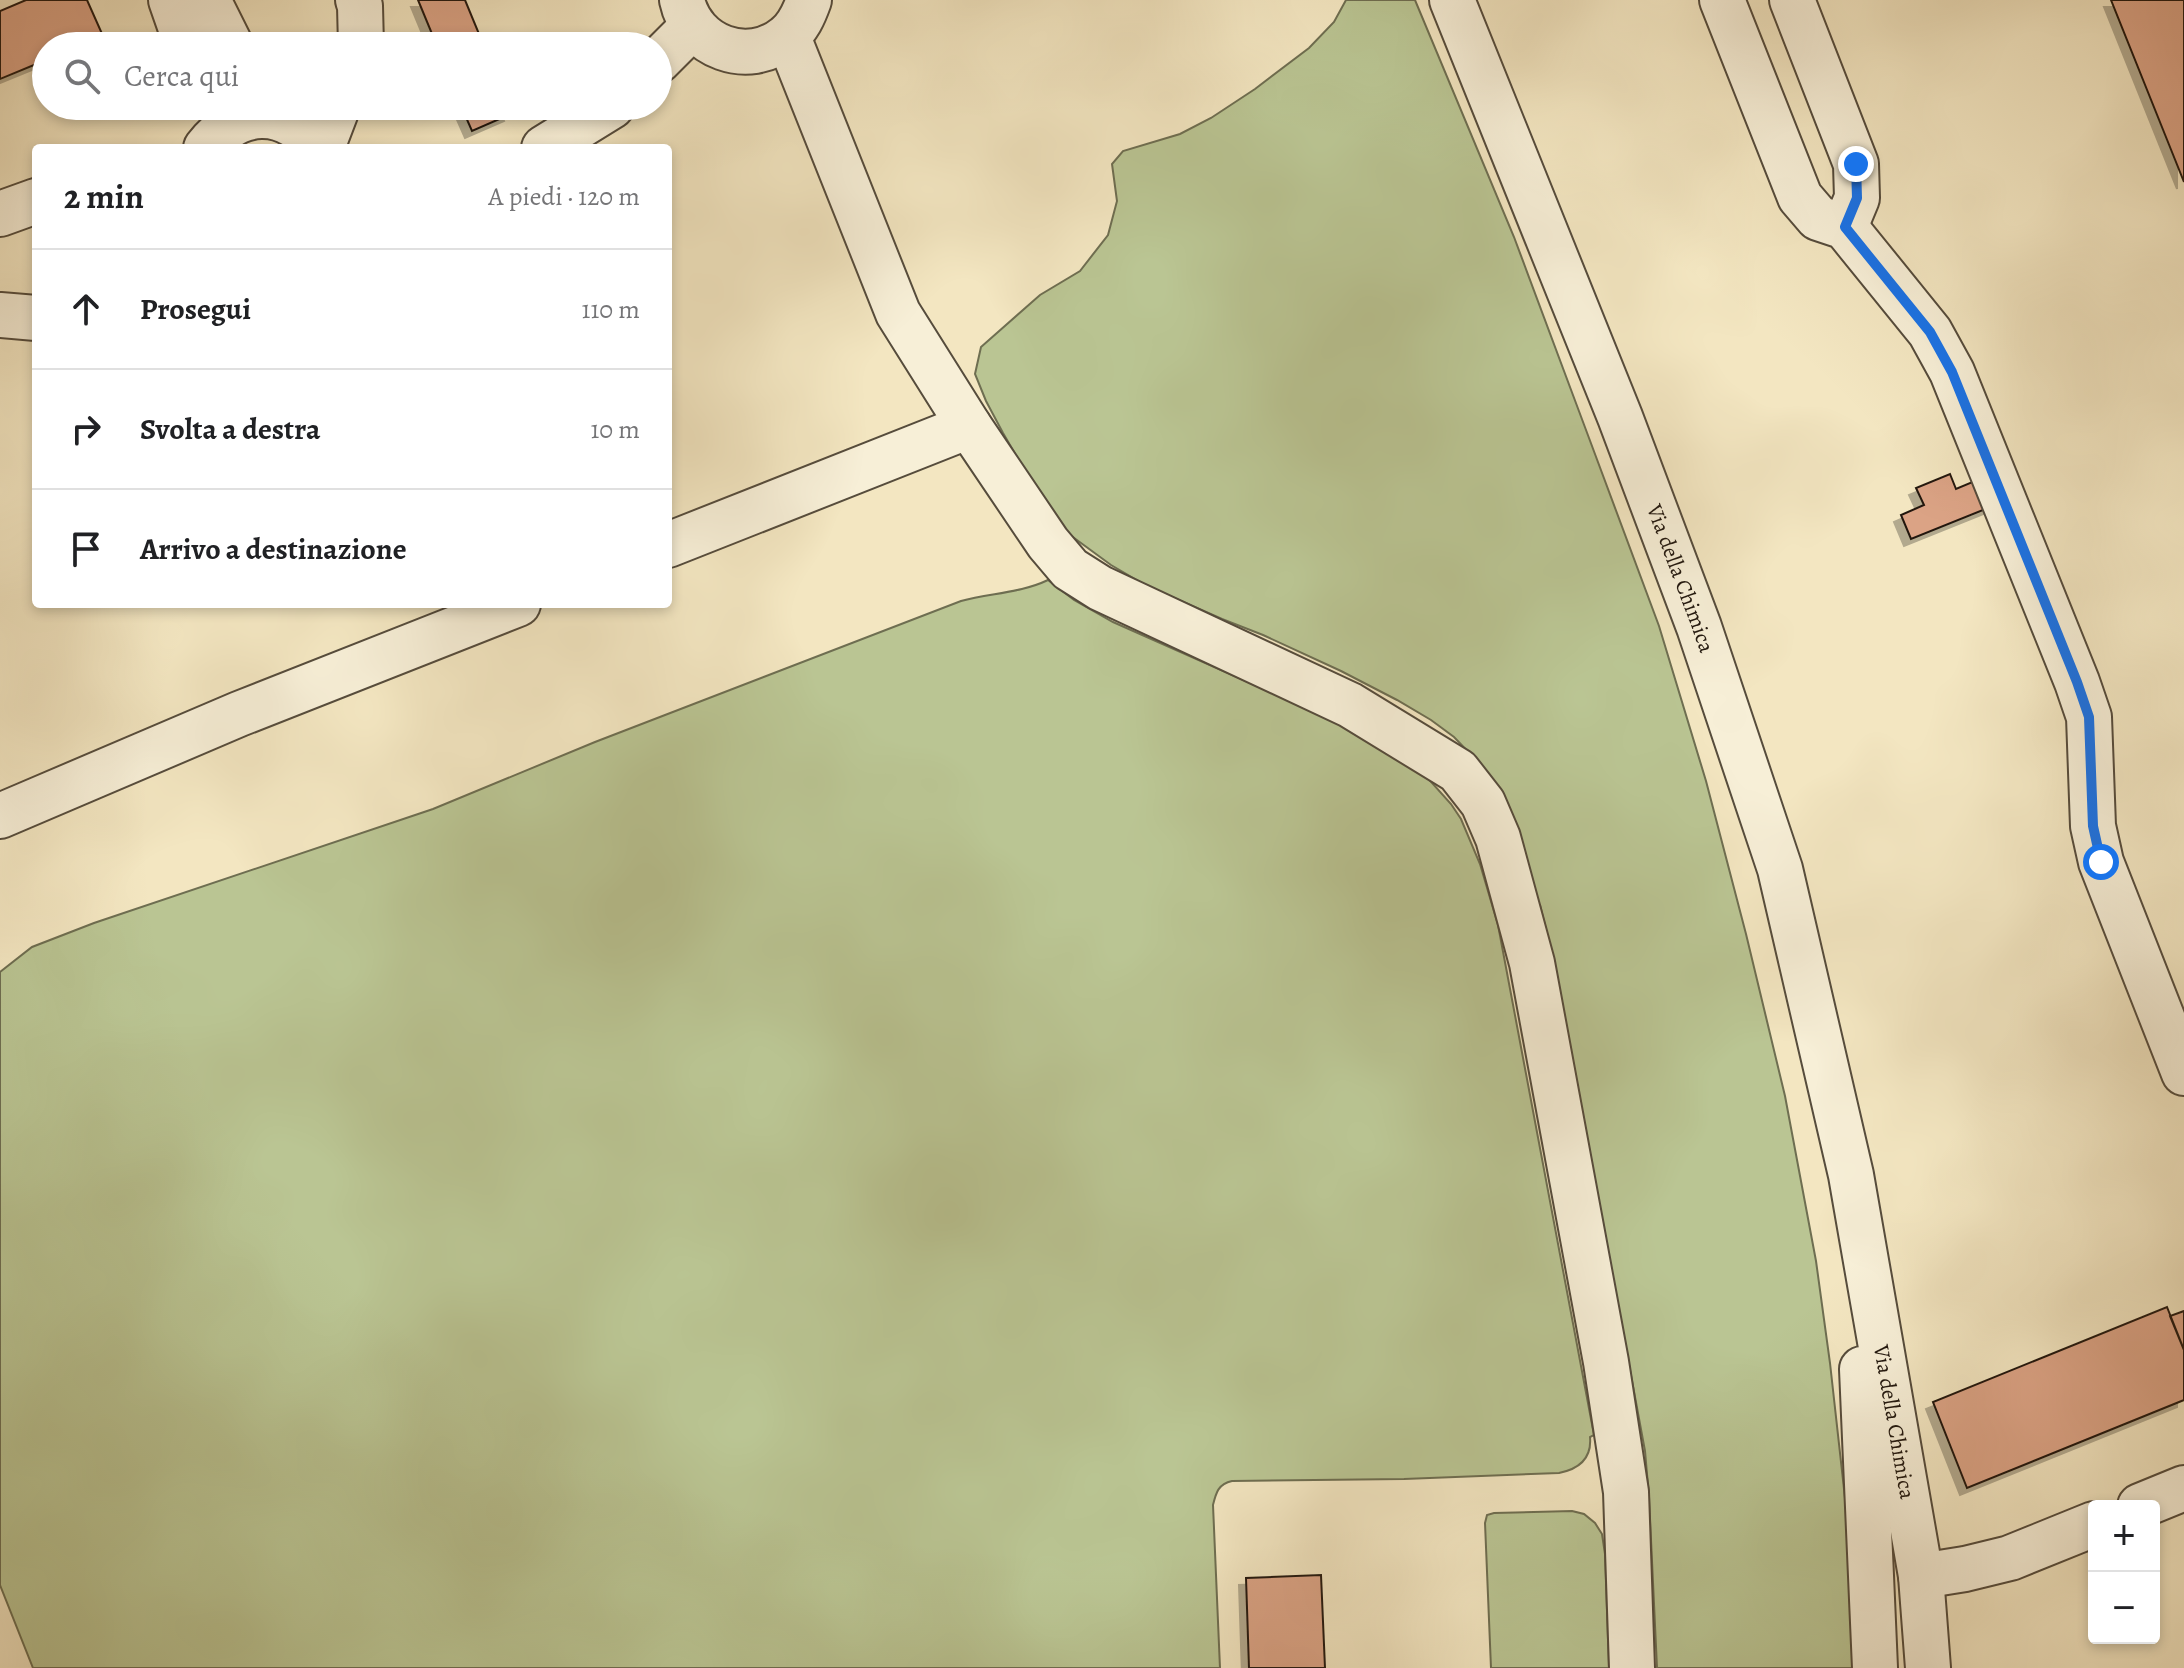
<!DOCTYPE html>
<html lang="it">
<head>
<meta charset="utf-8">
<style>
  body { margin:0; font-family:Alegreya,serif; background:#f2f2f2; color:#202124 }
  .controls { position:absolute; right:24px; bottom:24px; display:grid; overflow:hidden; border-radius:8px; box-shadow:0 4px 12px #0003 }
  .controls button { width:72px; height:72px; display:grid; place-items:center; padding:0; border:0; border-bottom:2px solid #e0e0e0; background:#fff; color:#202124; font:40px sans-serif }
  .stop { position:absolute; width:24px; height:24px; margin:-18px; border:6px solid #1a73e8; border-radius:50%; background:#fff }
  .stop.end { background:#1a73e8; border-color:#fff; box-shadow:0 2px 8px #0008 }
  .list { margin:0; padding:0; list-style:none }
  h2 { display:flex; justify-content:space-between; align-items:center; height:104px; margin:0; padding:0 32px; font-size:34px }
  h2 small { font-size:26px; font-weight:400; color:#757577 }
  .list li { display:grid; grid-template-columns:52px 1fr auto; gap:24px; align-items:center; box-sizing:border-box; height:120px; padding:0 32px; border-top:2px solid #e0e0e0 }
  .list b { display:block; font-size:30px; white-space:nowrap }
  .list em { font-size:26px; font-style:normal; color:#757577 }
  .icon { flex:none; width:44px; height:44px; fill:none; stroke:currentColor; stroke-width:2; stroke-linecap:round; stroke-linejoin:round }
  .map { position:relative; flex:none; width:2184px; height:1668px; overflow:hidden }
  .search { position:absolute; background:#fff; box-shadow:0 4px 12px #0003; left:32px; top:32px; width:640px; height:88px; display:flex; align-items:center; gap:20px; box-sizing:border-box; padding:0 28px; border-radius:44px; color:#757577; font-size:30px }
  .panel { position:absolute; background:#fff; box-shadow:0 4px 12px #0003; left:32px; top:144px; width:640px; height:464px; border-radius:8px }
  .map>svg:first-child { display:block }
</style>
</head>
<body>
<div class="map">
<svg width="2184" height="1668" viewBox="0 0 2184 1668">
  <defs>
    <filter id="shadow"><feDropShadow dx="-7" dy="7" stdDeviation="0" flood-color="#0004"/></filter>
  </defs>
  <rect width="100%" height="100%" fill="#f3e6c1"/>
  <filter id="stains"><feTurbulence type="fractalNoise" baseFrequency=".0025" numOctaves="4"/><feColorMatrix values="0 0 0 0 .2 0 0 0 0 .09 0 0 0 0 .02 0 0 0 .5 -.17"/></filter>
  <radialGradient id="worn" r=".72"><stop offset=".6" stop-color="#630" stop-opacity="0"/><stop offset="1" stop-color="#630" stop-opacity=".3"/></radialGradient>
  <path fill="#bac593" stroke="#6e6e51" stroke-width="2" d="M1346,0H1415L1514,237L1589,438L1659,626L1706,781L1746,934L1785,1096L1816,1261L1830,1363L1856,1597L1860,1668H1657L1649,1497L1645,1451L1556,970L1540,905L1535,900L1478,762L1454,737L1431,720L1397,700L1341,671L1263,635L1222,619L1147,586L1111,565L1066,532L1048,510L1003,433L986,401L975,374L981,347L1040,295L1080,271L1108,235L1117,201L1112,164L1123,151L1180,134L1211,118L1255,89L1309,48L1334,22Z
    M1048,580L1074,600L1113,622L1347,726L1425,775L1451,804L1461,819L1480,864L1498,925L1594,1435L1590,1437C1592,1459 1579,1469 1559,1473L1404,1479L1232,1481C1218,1484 1216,1493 1213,1505L1220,1668H33L0,1585V972L32,947L94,923L433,809L595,742L961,601C990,593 1021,593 1048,580Z
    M1572,1511L1584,1514L1595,1523L1602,1534L1605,1554L1609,1668H1491L1485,1523L1487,1515L1494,1513Z"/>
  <path fill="#dba385" stroke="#22180f" stroke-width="2" filter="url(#shadow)" d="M26,0H87L103,36L80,46H46V60L0,79V11Z
    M418,0H465L484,46H437Z
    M2111,0H2184V182Z
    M461,106H507L511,114L472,131Z
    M1950,474L1956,489L1982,478L1993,506L1911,539L1901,515L1924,505L1916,488Z
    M2167,1307L2184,1350V1400L1967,1488L1933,1402Z
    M2184,1311V1350L2170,1316Z
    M1321,1575L1325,1668H1249L1246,1578Z"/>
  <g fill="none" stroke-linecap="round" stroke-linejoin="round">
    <g stroke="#564c3c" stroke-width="48">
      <g id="minor">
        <path d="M171,0L187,46"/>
        <path d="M208,0L231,46"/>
        <path d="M358,0L360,6L361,46"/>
        <path d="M682,0C692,47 748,68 786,37C798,28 804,14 809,0"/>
        <path id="s1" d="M1452,0L1620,417L1699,627L1780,869L1851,1175L1921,1576L1928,1668"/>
        <path d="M1722,0L1800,197L1818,218L1845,227L1930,332L1952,372L2077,682L2089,717L2093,826L2101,862L2184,1073"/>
        <path d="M1792,0L1856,164L1857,198L1845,227"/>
        <path d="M788,37L898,313L969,426L1048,543L1070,569L1100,588L1350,705L1458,771L1483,803L1498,838L1532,963L1606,1362L1626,1492L1632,1668"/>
        <path d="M658,61L693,26"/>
        <path d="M206,148C237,107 286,104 317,148"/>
        <path d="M322,148L338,106"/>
        <path d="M544,148L612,106"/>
        <path d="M0,214L36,201"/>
        <path d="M0,315L36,318"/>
        <path d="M668,545L969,426"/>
        <path d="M0,816L239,714L518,604"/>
        <path d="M1862,1369L1875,1668"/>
        <path d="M2140,1506L2184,1488"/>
        <path d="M1921,1576L1965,1569L2010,1558L2094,1524"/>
      </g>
    </g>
    <use href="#minor" stroke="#f7efd7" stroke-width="44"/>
  </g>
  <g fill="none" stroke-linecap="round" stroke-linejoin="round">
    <path stroke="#1a73e8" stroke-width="10" d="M1856,164L1857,198L1845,227L1930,332L1952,372L2077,682L2089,717L2093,826L2101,862"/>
  </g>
  <g text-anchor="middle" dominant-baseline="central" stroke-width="7" stroke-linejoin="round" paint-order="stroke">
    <g font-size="22" fill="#22180f" stroke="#f7efd7">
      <text stroke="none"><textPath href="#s1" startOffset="622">Via della Chimica</textPath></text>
      <text stroke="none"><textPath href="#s1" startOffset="1494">Via della Chimica</textPath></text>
    </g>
  </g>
  <rect width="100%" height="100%" filter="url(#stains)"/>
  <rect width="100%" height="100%" fill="url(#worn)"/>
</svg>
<div class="controls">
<button>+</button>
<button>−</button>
</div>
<div class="stop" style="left:2101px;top:862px"></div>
<div class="stop end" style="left:1856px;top:164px"></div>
<div class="search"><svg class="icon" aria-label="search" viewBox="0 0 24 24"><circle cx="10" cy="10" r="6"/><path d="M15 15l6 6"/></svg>Cerca qui</div>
<section class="panel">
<h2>2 min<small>A piedi · 120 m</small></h2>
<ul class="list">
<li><svg class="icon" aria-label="ahead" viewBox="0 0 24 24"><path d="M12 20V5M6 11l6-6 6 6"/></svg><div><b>Prosegui</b></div><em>110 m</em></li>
<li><svg class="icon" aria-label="right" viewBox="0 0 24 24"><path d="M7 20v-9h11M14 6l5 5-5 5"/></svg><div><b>Svolta a destra</b></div><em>10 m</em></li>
<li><svg class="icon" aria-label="arrive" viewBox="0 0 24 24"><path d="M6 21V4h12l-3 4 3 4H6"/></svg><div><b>Arrivo a destinazione</b></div></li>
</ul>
</section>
</div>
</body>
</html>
